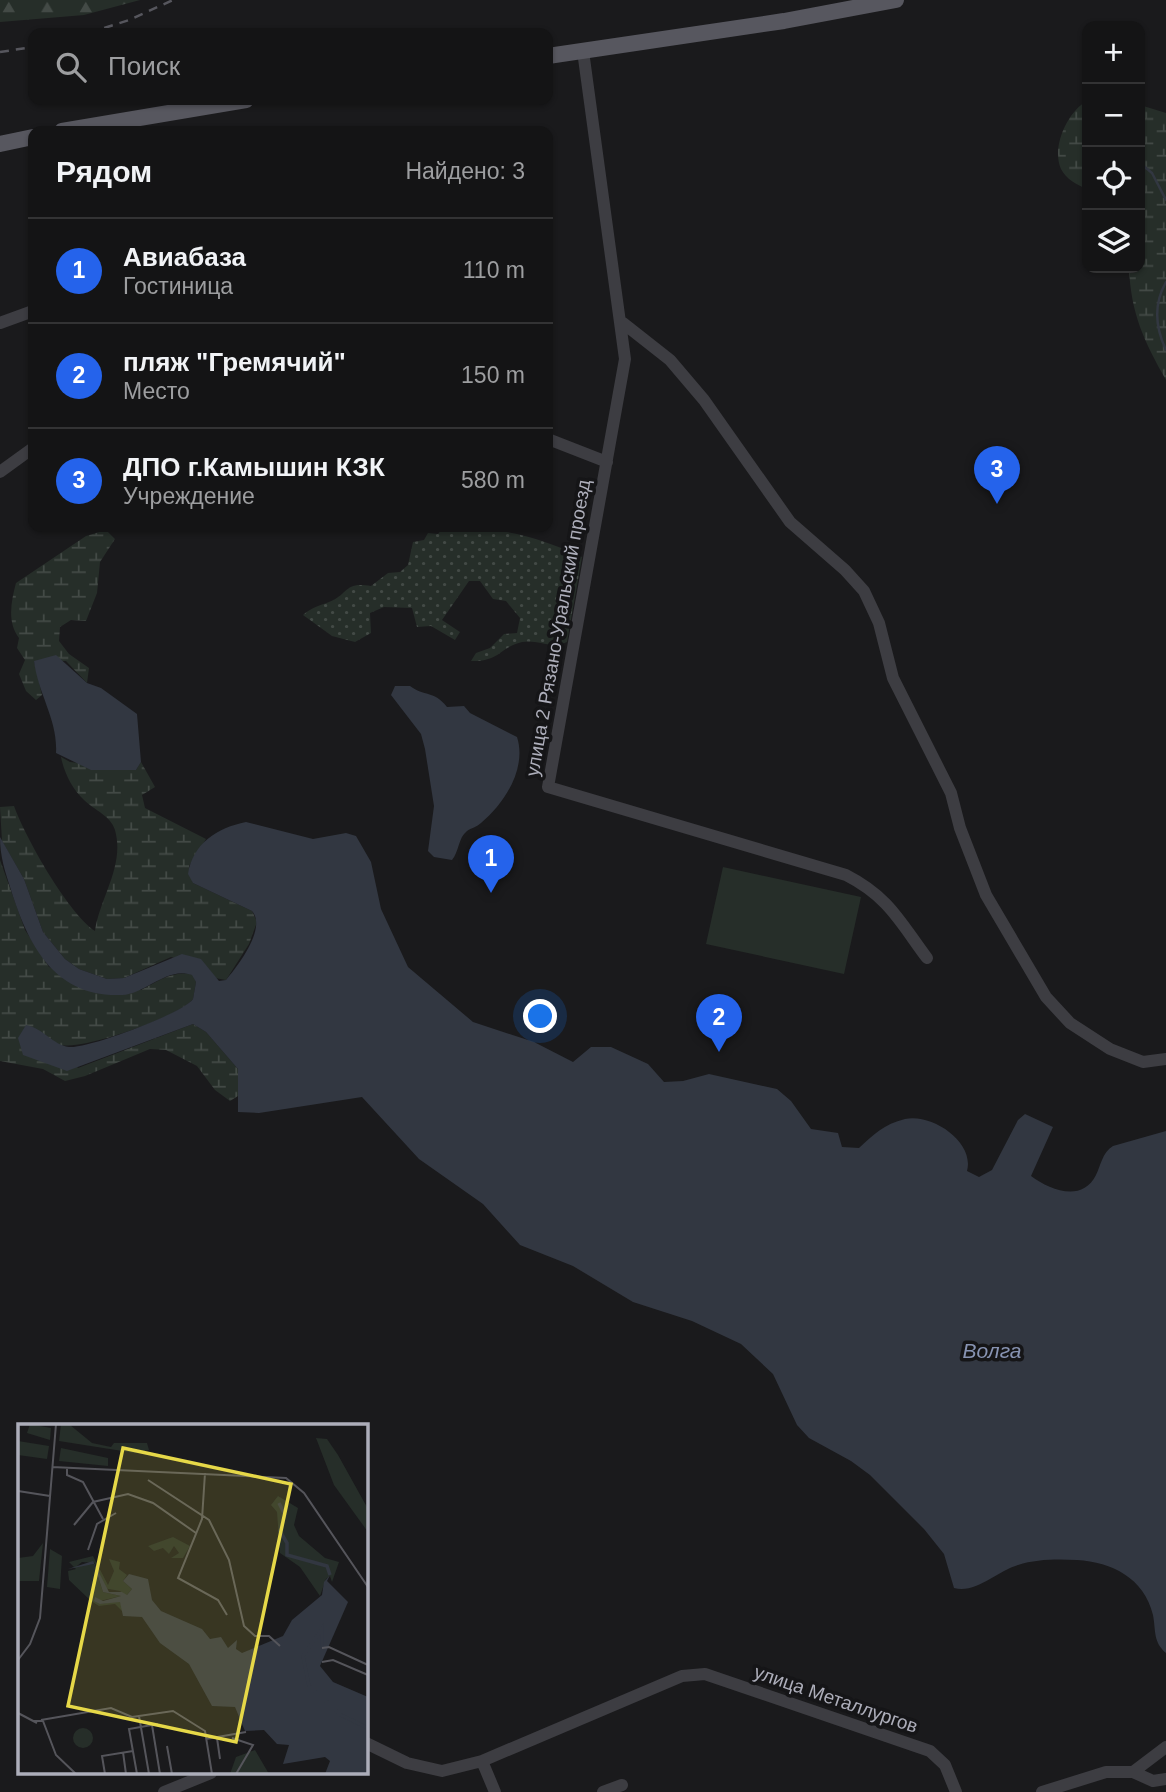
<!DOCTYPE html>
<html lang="ru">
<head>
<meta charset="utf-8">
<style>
  body { margin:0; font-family:Arial,sans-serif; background:#1d1d1e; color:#f1f3f6 }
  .controls { position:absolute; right:21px; top:21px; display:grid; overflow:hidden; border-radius:14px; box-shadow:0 2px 5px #0004 }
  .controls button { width:63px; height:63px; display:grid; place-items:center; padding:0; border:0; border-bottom:2px solid #333334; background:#141415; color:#f1f3f6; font:35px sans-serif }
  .you { position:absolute; left:541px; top:1017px; width:24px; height:24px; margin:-18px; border:5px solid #fff; border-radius:50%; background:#1a73e8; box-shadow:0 0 0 10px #1a73e833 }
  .badge { display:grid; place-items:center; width:46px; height:46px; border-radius:50%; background:#2563eb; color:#fff; font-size:23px; font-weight:700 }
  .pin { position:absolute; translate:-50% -58px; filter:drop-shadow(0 2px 4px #0008) }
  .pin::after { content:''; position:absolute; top:37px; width:24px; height:21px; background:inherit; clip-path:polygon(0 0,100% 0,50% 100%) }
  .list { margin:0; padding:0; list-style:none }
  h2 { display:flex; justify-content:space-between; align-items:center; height:91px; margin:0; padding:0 28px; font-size:30px }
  h2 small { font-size:23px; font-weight:400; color:#9d9ea0 }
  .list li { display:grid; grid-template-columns:46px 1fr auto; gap:21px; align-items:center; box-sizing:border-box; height:105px; padding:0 28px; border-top:2px solid #333334 }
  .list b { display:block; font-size:26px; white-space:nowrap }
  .list p { margin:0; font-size:23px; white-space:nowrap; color:#9d9ea0 }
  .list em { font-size:23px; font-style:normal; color:#9d9ea0 }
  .icon { flex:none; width:38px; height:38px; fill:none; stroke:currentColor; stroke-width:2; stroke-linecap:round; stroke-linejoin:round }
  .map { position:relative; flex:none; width:1166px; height:1792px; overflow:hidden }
  .search { position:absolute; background:#141415; box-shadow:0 2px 5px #0004; left:28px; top:28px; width:525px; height:77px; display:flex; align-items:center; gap:18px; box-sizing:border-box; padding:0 24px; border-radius:14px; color:#9d9ea0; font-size:26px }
  .panel { position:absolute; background:#141415; box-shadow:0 2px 5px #0004; left:28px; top:126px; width:525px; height:406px; border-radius:14px }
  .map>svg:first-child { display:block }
</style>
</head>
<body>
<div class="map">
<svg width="1166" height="1792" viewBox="0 0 1166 1792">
  <defs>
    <pattern id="grass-dots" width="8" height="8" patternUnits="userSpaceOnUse" patternTransform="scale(1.75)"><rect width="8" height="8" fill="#262e29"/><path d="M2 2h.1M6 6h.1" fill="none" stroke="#434a46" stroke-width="1.8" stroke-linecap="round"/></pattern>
    <pattern id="forest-firs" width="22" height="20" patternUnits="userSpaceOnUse" patternTransform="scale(1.75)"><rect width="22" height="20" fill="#262e29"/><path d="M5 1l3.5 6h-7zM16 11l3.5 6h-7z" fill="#434a46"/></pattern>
    <pattern id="wetland-marsh" width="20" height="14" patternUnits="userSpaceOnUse" patternTransform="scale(1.75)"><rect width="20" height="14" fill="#262e29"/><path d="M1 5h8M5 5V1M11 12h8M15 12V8" fill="none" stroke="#434a46"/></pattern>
  </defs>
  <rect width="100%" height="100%" fill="#1a1a1c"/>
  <path fill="url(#grass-dots)" d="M443,527C496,527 533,534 582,557L567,642C550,649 538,639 522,642C500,647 500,662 471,661L476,653L490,648L504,634L517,633L520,618L506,601L493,599L480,581H469L442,620L460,632L455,640L431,626L417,627L412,608L384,607L370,613L371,633L355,642L332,636L303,615C312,607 319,606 329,602C349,594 344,581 371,586L388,573L400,572L408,565L413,542L424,540L428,533L438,534Z"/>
  <path fill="url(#forest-firs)" d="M0,0H140L84,15L0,22Z"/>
  <path fill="url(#wetland-marsh)" d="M1087,101V189C1077,185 1066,179 1061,169C1051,147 1068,111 1087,101Z
    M1140,105L1166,113V380C1144,341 1131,314 1129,268H1140Z
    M106,530L115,539L100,562L97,593L86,621L71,620L60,627L59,641L69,654L89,668L87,683L66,661H34L42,695L36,700L26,691L19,674L25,660L17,648L19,638C7,622 11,602 16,583L86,536Z
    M61,757L70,762L136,770L141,762L155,787L142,795L145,808L206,839L189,866L193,883L252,911L257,922L249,944L226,980L215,978L209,969L171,957L124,978L107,979L79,969L65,959L43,932L24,879L2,841L0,807L14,806C25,837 68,913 95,931C100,897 125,866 115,830C111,816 94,810 84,800C72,789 64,772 61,757Z
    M0,860L25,930L49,967L141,990C156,982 175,969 193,975L196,982L193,999C179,1017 83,1050 62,1045L78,1068L193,1024L206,1032L238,1069V1096L230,1101L215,1090L197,1066L166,1050L150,1049L85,1076L65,1081L43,1069L0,1061Z"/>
  <path fill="#262e29" d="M723,867L861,897L844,974L706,944Z"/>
  <path fill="#323741" d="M56,655L87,683L101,688L137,714L141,762L136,770H91L56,753C58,720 38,694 34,661Z
    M395,686H410C424,697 434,690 447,707L464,706L470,713L517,737C527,768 505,803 481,823C477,827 471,828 467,831C458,838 459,852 452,860L434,857L428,851L434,806L425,749L421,734L391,695Z
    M246,822L313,839L346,833L356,836L371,862L381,909L408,967L473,1022L534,1042L573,1062L591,1047H611L648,1064L664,1082L683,1081L709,1074L777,1089L791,1101L811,1129L838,1133L842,1147L859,1148C873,1135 884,1124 905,1119C932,1113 975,1142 967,1171L979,1177L992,1170L1018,1120L1025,1114L1053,1127L1031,1176C1050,1190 1082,1203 1096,1175C1101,1165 1102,1153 1113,1146L1166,1131V1653C1153,1642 1156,1631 1153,1615C1144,1578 1112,1562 1077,1560C1058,1559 1036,1559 1018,1565C997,1571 976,1594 954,1588L944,1554L924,1529L870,1475L851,1461L809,1438L797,1425L773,1374L741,1344L692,1321L633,1302L573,1266L520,1245L483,1204L419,1159L362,1097L259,1113L238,1112V1069L206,1032L193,1024L67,1071L23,1055L18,1038L26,1025C43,1028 53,1045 69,1047C87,1049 182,1014 193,999L196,982L192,975C167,966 146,994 122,995C54,998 28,944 11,890C5,871 0,857 0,837L24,879L43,932L65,959L79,969L107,979L124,978L182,954L201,959L219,981L226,980C238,966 267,928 252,911L193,883L188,874C193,843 217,828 246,822Z"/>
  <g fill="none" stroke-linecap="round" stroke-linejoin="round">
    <path stroke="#323741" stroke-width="2.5" d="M1140,163L1152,173L1166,200
      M1166,282C1153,305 1155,327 1166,350"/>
    <path stroke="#3d3d42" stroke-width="12" d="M583,51L625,359L548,787L846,875C889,897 900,922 927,958
      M0,323L33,311
      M623,323L670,360L704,400L790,522L845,570L864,591L879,623L893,678L951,793L960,828L986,895L1046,997L1070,1023L1110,1049L1143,1062L1166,1059
      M548,439L607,462
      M0,472L33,448
      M366,1743L407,1763L442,1771L482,1761L682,1676L705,1674L930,1751L945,1765L956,1792
      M482,1761L495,1792
      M1133,1772L1153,1781L1166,1779
      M164,1792L211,1773
      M603,1792L622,1785
      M1042,1792L1106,1772H1133L1166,1747"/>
    <path stroke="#57575f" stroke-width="16" d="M548,56L784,21L896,0
      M62,131L246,100
      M0,144L33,137"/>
    <path stroke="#56565d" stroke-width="2.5" stroke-dasharray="9 7" stroke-linecap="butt" d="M89,33L129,20L173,0
      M0,52L33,47"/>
  </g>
  <g text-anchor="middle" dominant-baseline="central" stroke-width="7" stroke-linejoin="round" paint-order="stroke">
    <g font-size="19" fill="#adaeba" stroke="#151517">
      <text transform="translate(558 628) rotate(-80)">улица 2 Рязано-Уральский проезд</text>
      <text transform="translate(836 1699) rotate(19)">улица Металлургов</text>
    </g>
    <g font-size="21" font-style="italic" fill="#8793b2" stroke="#151517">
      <text x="992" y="1350">Волга</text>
    </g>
  </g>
  <g transform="translate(18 1424)">
    <rect width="350" height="350" fill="#1a1a1c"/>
    <path d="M298,14L309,15L320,31L350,85V108L316,61ZM155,113L172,122L165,134H153L161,129L156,122L151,130L145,124L136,127L130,122ZM237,326L251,350H212L218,333Z" fill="#262e29"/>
    <path d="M12,0L33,4L32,16L9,9ZM43,0L52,1L74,19L93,23L96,19H129L131,26L117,29L41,17ZM0,17L31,22L29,35L0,31ZM43,24L90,34V42L41,37ZM25,119L21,157H0V134L15,132ZM32,125L44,132L42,165L29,163Z" fill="#262e29"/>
    <path d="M260,72L280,84L276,101L281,112L307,134L321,138L314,158L312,152L308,155L302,172L282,143L262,129L259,88L253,81ZM75,132L90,161L96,147L91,135L102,138L101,145L109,151L105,157L114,165L108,172L102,167L85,164L77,139L64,138L59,142L76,140L85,168L103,172L82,177V180L102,177L106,189L97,180L81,182L73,177L51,156L50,147L58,145L51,138Z" fill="#262e29"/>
    <path d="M55 314a10 10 0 1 1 20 0a10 10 0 1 1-20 0Z" fill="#262e29"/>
    <path d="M75,137L91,168H104L109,171L114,165L105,157L111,150L130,155L134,176L143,187L184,205L192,215L203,213L210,224L219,216L218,225L224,229L265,212L274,196L304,171L306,158L312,151L309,157L330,178L302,242L315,258L350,273V350H307L312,337L307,333L265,340L271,321L259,320L246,306L227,307L217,283L194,282L171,240L142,219L124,193L105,192L102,178L82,180L76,177L77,173L85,177L103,172L85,168L76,140L50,145Z" fill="#323741"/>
    <path fill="none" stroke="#323741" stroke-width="3.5" d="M261,79L267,91L262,107L269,119V131L309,142L312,151M304,223V205L285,232L291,262L323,291L350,304"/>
    <path fill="none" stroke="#55555b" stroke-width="2" d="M34,43L268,54L286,69L350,163M49,44V51L65,58L85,95M187,49L184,95L160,154L200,176L209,191M130,56L191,96L211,136L226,202L237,212H251L262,222M0,67L32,72M56,101L75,78L110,70L135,79L178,109M70,126L79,100L98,89M304,224L311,223L350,241M0,236L12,220L22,194L38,0M304,238L315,236L350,251M0,289L19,299M121,292L131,350M23,296L93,284L114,293L155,287L187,307L194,350M16,297H25L38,331L58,350M140,300L134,301L142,350M199,314L202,335M214,314L235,321L218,350M188,315L228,308M149,322L154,350M105,328L108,350M87,350L84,332L115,327M119,350L111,305L134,301"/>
    <path fill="#e6d848" fill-opacity="0.15" stroke="#e6d848" stroke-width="3.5" d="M105,24L273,60L218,318L50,282Z"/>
    <rect width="350" height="350" fill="none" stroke="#adaeba" stroke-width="3.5"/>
  </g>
</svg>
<div class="controls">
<button>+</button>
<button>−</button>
<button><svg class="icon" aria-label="locate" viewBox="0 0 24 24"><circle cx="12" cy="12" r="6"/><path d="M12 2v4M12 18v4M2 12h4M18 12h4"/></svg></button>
<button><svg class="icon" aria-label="layers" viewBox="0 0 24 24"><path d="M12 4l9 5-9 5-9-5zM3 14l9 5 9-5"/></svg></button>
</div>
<div class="you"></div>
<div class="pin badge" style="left:491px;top:893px">1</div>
<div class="pin badge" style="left:719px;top:1052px">2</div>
<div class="pin badge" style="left:997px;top:504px">3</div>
<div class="search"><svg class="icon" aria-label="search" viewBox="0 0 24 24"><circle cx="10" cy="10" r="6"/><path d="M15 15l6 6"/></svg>Поиск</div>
<section class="panel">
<h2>Рядом<small>Найдено: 3</small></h2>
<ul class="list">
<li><span class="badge">1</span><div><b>Авиабаза</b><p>Гостиница</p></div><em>110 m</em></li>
<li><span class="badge">2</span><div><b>пляж &quot;Гремячий&quot;</b><p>Место</p></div><em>150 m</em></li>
<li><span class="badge">3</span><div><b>ДПО г.Камышин КЗК</b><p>Учреждение</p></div><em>580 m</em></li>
</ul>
</section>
</div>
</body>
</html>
